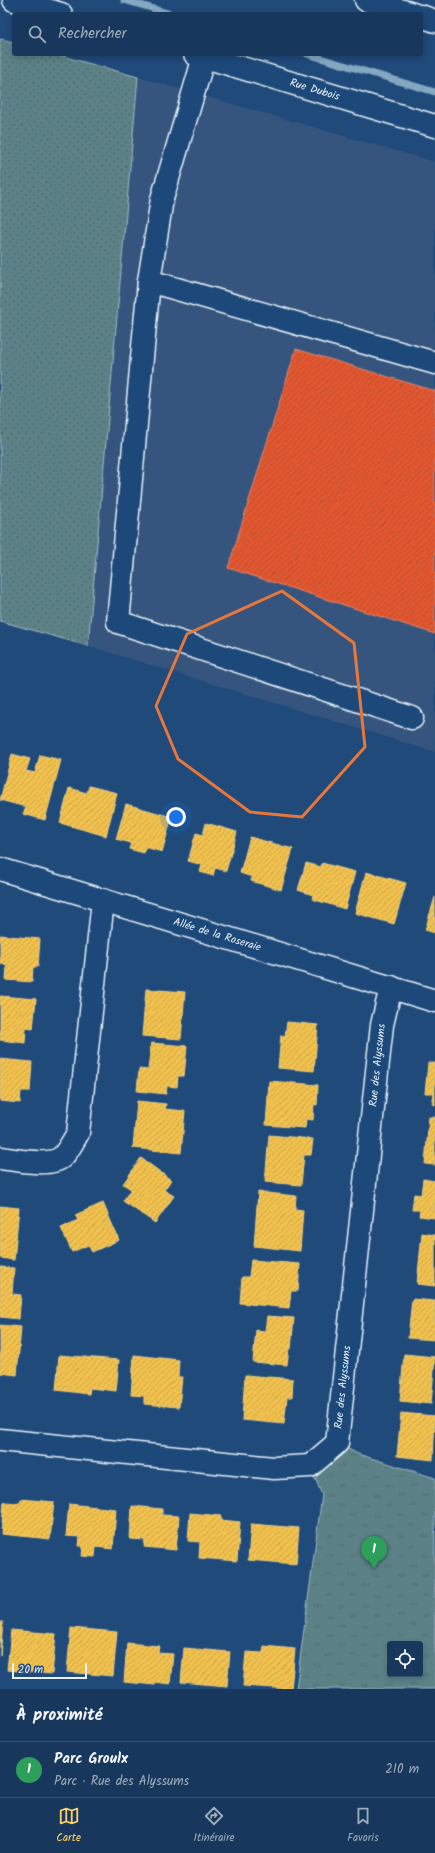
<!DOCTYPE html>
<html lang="fr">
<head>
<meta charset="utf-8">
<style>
  body { margin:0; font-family:Kalam,sans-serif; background:#244365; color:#f1f3f6 }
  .controls { position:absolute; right:12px; bottom:12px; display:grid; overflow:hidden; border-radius:4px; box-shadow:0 2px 6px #0003 }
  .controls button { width:36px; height:36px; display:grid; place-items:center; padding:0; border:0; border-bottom:1px solid #365272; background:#17385c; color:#f1f3f6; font:20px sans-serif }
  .scale { position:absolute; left:12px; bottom:10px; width:75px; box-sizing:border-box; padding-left:4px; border:2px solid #e8f1f8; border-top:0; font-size:11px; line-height:14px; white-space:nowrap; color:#e8f1f8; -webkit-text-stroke:3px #1f4a7a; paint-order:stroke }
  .you { position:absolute; left:176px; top:817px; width:14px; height:14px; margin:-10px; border:3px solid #fff; border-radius:50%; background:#1a73e8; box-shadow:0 0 0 6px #1a73e833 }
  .badge { display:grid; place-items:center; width:26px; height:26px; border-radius:50%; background:#ffd166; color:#fff; font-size:13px; font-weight:700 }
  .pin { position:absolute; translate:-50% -33px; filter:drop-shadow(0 1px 2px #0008) }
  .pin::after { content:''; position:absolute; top:21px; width:14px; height:12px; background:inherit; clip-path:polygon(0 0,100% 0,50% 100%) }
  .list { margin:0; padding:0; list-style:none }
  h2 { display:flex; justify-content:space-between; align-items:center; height:52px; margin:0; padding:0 16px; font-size:17px }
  h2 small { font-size:13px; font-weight:400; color:#9eacbb }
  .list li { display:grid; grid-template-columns:26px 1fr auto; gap:12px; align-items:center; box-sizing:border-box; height:56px; padding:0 16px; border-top:1px solid #365272 }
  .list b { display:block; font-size:15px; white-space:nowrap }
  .list p { margin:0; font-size:13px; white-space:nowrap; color:#9eacbb }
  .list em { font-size:13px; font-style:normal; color:#9eacbb }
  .icon { flex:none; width:22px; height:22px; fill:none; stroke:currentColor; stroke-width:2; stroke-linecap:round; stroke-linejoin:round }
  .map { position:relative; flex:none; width:435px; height:1689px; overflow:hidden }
  .search { position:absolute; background:#17385c; box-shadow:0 2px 6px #0003; left:12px; right:12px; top:12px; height:44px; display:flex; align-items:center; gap:10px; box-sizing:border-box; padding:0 14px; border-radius:4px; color:#9eacbb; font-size:15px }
  .sheet { height:108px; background:#17385c }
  nav { display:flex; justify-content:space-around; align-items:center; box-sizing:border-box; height:56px; border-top:1px solid #365272; background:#17385c; font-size:11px; color:#9eacbb }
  nav a { display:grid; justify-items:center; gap:2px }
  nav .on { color:#ffd166 }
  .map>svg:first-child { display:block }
</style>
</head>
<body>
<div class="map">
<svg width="435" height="1689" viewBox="0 0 435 1689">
  <defs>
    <pattern id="grass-dots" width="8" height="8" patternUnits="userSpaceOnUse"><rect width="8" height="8" fill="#5c8288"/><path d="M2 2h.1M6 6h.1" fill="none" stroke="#536b6f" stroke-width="1.8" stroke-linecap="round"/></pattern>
    <pattern id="park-tufts" width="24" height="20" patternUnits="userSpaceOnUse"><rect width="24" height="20" fill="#5c8288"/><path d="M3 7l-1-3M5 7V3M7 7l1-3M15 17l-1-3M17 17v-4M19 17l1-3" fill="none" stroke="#536b6f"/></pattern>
    <pattern id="homes-hatch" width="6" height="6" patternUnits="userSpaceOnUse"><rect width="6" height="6" fill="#f2c14e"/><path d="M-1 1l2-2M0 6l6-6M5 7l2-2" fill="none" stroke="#c7a34d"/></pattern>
    <pattern id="shops-hatch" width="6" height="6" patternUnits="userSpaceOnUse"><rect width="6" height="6" fill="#e4572e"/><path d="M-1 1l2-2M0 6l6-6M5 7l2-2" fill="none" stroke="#ad5238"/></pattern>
  </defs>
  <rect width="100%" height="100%" fill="#1f4a7a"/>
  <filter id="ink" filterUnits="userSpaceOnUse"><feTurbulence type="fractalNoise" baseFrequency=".025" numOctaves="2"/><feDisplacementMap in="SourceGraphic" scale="8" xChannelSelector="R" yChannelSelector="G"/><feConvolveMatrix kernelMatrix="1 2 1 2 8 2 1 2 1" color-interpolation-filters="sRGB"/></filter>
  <g filter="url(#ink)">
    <path fill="#35557e" d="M138,77L435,162V752L88,646L116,166Z"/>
    <path fill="url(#grass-dots)" stroke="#a2bac0" d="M0,39L14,42V54H55L138,77L88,646L0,621Z"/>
    <path fill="url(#park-tufts)" stroke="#a2bac0" fill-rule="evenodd" d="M337,1443L358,1454L435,1478V1689H296L322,1495L310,1466ZM390,1644H420V1674H390Z"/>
    <path fill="url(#homes-hatch)" stroke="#efcf81" d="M12,754L30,759L26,771L35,773L40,755L61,760L45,820L23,814L26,807L0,800Z
      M89,786L117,793L106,836L60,823L69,788L87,793Z
      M126,804L172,817L162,852L145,847L144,853L129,849L131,843L116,839Z
      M206,823L237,832L226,871L215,868L213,876L200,872L202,865L188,861L196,833L203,835Z
      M250,837L293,849L281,890L251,881L252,877L240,873Z
      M306,863L321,867L322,863L355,872L345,909L312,899L313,895L298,890Z
      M366,872L406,883L394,924L355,913Z
      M435,897V933L425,930Z
      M0,935L40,939L38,967H33L32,982L6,980L7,965L0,964Z
      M146,989L185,992L181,1039L142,1036Z
      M0,996L36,999L33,1029L26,1028L25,1043L0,1040Z
      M287,1022L318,1025L314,1071L278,1068L281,1035L285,1036Z
      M151,1043L187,1046L184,1076H178L177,1087L167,1086L166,1094L137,1091L139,1069L148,1070Z
      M0,1059L32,1062L30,1091H21L20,1103L0,1101Z
      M428,1063H435V1105L432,1104L434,1093H425Z
      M269,1081L318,1085L317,1105L314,1104L313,1120L306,1119L305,1128L266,1125Z
      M137,1101L166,1104L165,1109L185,1111L181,1153L133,1148Z
      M429,1117H435V1165L425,1164Z
      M269,1135L313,1139L311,1155H304L301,1185L265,1182Z
      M141,1158L171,1180L164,1190L174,1196L155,1223L123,1201L131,1189L123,1184Z
      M423,1179L435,1181V1218L419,1216L420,1210H412L414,1194L421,1195Z
      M258,1192L296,1196L295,1209L303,1210L300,1251L254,1246Z
      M103,1203L119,1240L92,1252L88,1245L72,1252L61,1228L78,1220L75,1215Z
      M0,1206L19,1208L14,1260L0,1258Z
      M422,1233L435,1235V1286L417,1284Z
      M251,1260L300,1264L298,1291H291L289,1308L240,1303L242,1277H249Z
      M0,1267L14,1268L12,1294L21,1295L19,1319L0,1317Z
      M412,1299L435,1301V1340L408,1338Z
      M267,1316L294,1318L291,1349L289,1348L287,1365L253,1362L256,1330L265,1331Z
      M0,1325L21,1327L17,1375L0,1373Z
      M404,1354L435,1357L431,1404L400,1401Z
      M59,1355L119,1360L116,1391L90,1388L89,1394L56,1390Z
      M134,1355L179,1360L178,1377H182L179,1407L144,1404V1396L131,1395Z
      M245,1375L293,1379L292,1397H287L284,1424L242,1420Z
      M401,1413L435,1416L433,1460L397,1456Z
      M21,1499L54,1502L50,1539L1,1534L4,1502L20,1503Z
      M69,1504L116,1509L113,1549L96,1547L95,1557L82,1556L83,1546H79L80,1537L66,1536Z
      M132,1506L162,1509V1515L179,1516L176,1550L144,1547L145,1540L130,1539Z
      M190,1513L221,1516V1520L240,1522L237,1561L199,1558L200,1542L188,1541Z
      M251,1524L299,1528L296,1564L248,1560Z
      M0,1622H3L0,1656Z
      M71,1628L117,1632L113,1676L67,1672Z
      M11,1630L56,1634L52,1674L7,1670Z
      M127,1643L159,1646L158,1653L173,1654L170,1684L155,1682V1685L124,1682Z
      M264,1646L295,1649L291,1689L243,1686L246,1652L263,1653Z
      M184,1648L230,1652L227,1686L181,1682Z"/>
    <path fill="url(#shops-hatch)" stroke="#e5856b" d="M296,349L435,391V634L228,568Z"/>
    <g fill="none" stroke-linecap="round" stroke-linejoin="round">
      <path stroke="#84a7c2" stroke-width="7" d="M124,0L171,14
        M307,54L435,92"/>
      <g stroke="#e8f1f8" stroke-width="25">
        <g id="minor">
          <path d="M14,0L61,14"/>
          <path id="s1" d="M195,54L435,126"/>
          <path d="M204,57L162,199L149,281L118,622L412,718"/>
          <path d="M149,281L435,363"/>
          <path id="s2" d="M0,869L435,1001"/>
          <path d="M0,1158C15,1160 51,1167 62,1157C69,1150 73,1141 78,1133L103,900"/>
          <path id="s3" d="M0,1440L274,1468L310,1466L337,1443L382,1025L391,987"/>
        </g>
      </g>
      <g stroke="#e8f1f8" stroke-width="25">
        <path id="highway" d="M366,0L413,14
          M421,16L435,21"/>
      </g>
      <use href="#minor" stroke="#1f4a7a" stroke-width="22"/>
      <use href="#highway" stroke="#1f4a7a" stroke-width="22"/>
    </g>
  </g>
  <path fill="none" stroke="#e8773b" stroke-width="3" stroke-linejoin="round" d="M282,591L354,643L365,747L302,817L250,812L178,759L156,706L187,634Z"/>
  <g text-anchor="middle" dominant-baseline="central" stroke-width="4" stroke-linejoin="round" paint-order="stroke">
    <g font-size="11" fill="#e8f1f8" stroke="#1f4a7a">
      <text stroke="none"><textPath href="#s1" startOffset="125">Rue Dubois</textPath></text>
      <text stroke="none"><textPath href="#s2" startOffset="227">Allée de la Roseraie</textPath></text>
      <text stroke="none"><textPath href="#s3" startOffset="727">Rue des Alyssums</textPath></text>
      <text stroke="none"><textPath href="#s3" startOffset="403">Rue des Alyssums</textPath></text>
    </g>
  </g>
</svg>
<div class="controls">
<button><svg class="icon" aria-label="locate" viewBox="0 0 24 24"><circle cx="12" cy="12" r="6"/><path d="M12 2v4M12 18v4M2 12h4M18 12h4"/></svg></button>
</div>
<div class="scale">20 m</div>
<div class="you"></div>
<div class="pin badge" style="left:374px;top:1569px;background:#2e9e5b">1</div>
<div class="search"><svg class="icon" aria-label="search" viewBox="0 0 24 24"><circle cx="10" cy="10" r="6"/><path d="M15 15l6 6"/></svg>Rechercher</div>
</div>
<section class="sheet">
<h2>À proximité<small></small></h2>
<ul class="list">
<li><span class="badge" style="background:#2e9e5b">1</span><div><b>Parc Groulx</b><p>Parc · Rue des Alyssums</p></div><em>210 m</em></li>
</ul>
</section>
<nav>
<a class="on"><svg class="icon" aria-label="map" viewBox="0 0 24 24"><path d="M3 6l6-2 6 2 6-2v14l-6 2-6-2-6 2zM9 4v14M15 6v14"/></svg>Carte</a>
<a><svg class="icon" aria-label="directions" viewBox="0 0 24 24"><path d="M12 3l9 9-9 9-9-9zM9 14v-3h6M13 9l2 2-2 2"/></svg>Itinéraire</a>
<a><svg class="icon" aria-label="saved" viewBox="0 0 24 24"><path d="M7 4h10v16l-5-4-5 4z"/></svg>Favoris</a>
</nav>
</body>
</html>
